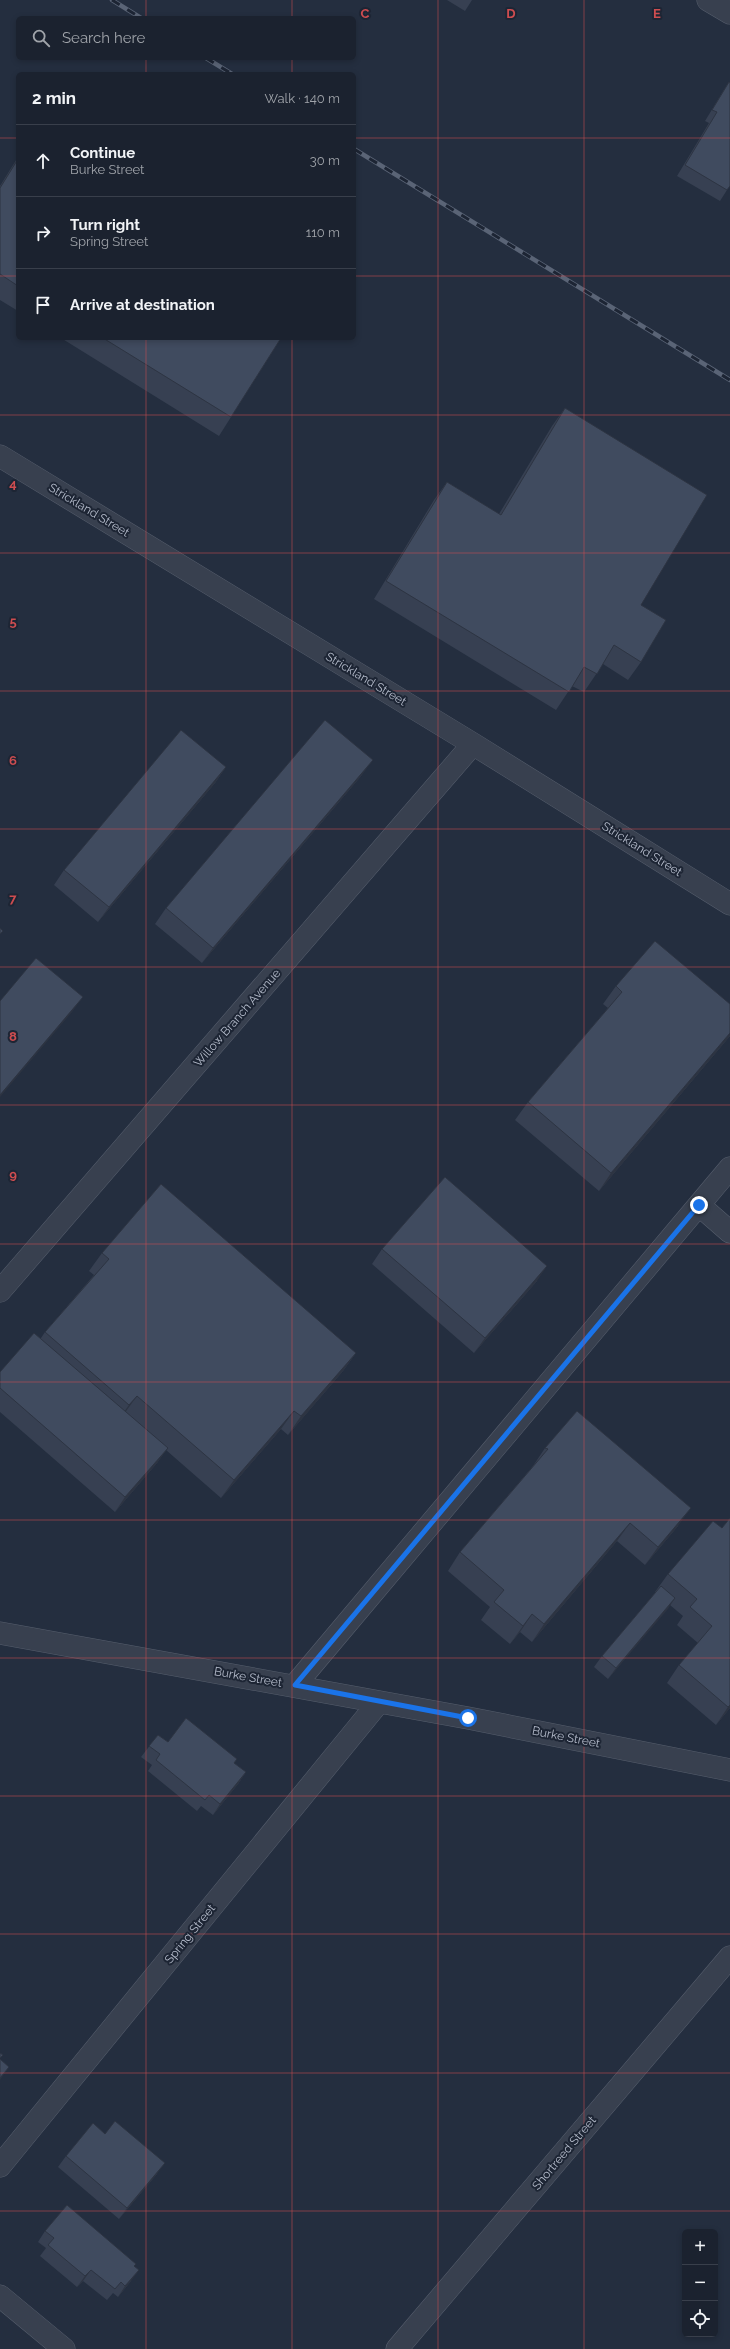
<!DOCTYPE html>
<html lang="en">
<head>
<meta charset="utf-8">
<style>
  body { margin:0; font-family:Raleway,sans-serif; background:#242a37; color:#f1f3f6 }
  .controls { position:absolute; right:12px; bottom:12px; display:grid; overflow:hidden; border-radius:6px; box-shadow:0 2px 6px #0003 }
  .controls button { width:36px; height:36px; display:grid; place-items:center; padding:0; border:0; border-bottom:1px solid #393f4b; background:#1b222f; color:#f1f3f6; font:20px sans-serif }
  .stop { position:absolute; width:12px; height:12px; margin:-9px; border:3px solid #1a73e8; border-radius:50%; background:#fff }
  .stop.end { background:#1a73e8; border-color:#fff; box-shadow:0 1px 4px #0008 }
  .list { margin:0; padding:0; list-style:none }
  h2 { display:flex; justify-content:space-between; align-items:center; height:52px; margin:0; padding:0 16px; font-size:17px }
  h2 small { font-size:13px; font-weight:400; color:#a0a4aa }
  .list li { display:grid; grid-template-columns:26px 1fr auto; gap:12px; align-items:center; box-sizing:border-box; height:72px; padding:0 16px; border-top:1px solid #393f4b }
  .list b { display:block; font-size:15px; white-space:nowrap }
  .list p { margin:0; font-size:13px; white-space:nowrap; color:#a0a4aa }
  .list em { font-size:13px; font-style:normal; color:#a0a4aa }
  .icon { flex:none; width:22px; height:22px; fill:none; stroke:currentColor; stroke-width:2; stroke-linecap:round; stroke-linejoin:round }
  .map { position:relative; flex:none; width:730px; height:2349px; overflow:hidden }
  .search { position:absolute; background:#1b222f; box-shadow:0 2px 6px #0003; left:16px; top:16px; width:340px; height:44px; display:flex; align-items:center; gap:10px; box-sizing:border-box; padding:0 14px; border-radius:6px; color:#a0a4aa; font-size:15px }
  .panel { position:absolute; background:#1b222f; box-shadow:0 2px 6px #0003; left:16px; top:72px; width:340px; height:268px; border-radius:6px }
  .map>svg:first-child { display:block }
</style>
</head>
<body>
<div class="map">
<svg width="730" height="2349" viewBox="0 0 730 2349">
  <rect width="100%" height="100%" fill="#242e3f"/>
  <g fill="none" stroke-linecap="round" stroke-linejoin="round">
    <g stroke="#565e6d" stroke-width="23">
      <path id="minor" d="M708,0L730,13
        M0,456L473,744L730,904
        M699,1205L730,1232
        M0,1291L473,744
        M0,1633L468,1718L730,1770
        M295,1685L730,1168
        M0,2166L379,1702
        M0,2296L64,2349
        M397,2349L730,1957"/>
    </g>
    <use href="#minor" stroke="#38404f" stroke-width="22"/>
    <g stroke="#5a6476" stroke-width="4.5">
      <path id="rail" d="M112,0L141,18
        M206,58L232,74
        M354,149L730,380"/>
    </g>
    <use href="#rail" stroke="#1d2534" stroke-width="3" stroke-dasharray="9" stroke-linecap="butt"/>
  </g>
  <path fill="#374052" d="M447,0H472L465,11Z
    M729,82L727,190L720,201L677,176L709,123L705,121L722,93Z
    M18,157V311L0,300V186Z
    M61,338H281L231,417L219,436Z
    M565,408L641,605V662L628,680L603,664L584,692L572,686L556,710L374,599L434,500L447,482L499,514L552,426Z
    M226,767L215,783L98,922L54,885L64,870Z
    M362,775L202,963L155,924L166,908Z
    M616,986L730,1004V1036L599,1191L515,1120L528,1102L608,1008L603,1004Z
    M382,1249L537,1281L474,1353L372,1264Z
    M102,1253L356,1353L343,1371L288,1435L281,1429L221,1498L166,1450L157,1463L115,1512L0,1412V1372L41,1338L45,1332L94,1275L89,1271Z
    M545,1448L678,1526L645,1565L617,1541L532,1642L520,1632L510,1644L481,1620L490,1607L448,1571L460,1552L533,1466Z
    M730,1518V1708L716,1725L667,1683L679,1665L698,1643L677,1625L683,1616L670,1605L608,1679L594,1667L602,1656L656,1592H655L668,1574L722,1528Z
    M158,1735L168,1742L234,1763L246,1772L238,1784L213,1815L201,1806L197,1811L148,1771L152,1765L141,1757Z
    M105,2134L157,2174L119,2219L58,2167L66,2156Z
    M45,2231L134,2266L131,2281L118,2297L113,2293L107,2300L83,2281L77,2287L40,2256L46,2248L38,2242Z"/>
  <path fill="#2d3442" d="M373,760L362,775L202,963L213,948Z
    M226,767L215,783L98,922L109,907Z
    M83,997L72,1012L0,1097V1095Z
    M730,1033V1036L599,1191L611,1173Z
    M547,1266L537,1281L474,1353L485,1338Z
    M356,1353L343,1371L288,1435L301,1416Z
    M137,1396L124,1414L116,1423L129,1405Z
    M294,1411L281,1429L221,1498L234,1480Z
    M168,1448L157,1463L115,1512L125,1497Z
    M691,1508L678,1526L645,1565L658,1547Z
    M630,1523L617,1541L532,1642L544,1624Z
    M675,1598L668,1609L608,1679L616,1668Z
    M532,1614L520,1632L510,1644L523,1626Z
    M730,1705V1708L716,1725L728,1707Z
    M246,1772L238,1784L213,1815L220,1804Z
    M9,2067L0,2080V2078Z
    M165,2163L157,2174L119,2219L127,2208Z
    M91,2270L83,2281L77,2287L85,2276Z
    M139,2270L131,2281L118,2297L125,2286Z"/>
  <path fill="#404b5f" stroke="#2d3442" d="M729,82L730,83V186L727,190L685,165L717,112L712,110Z
    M18,159V286L0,274V188Z
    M103,338H281L231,417Z
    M565,408L707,495L641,605L666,620L641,662L614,645L597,674L584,667L569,692L386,581L447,482L501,515Z
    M325,720L373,760L213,948L166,908Z
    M181,730L226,767L109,907L64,870Z
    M0,928L3,931L0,934Z
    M655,941L730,1004V1033L611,1173L528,1102L622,992L616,986Z
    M36,958L83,997L0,1095V1001Z
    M445,1177L547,1266L485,1338L382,1249Z
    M161,1184L356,1353L301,1416L294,1411L234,1480L137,1396L129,1405L45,1332L109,1259L102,1253Z
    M34,1333L168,1448L125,1497L0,1388V1372Z
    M577,1411L691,1508L658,1547L630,1523L544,1624L532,1614L523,1626L494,1602L504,1590L460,1552L548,1449L545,1448Z
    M730,1518V1705L728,1707L679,1665L712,1626L690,1607L697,1599L668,1574L713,1521L722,1528Z
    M661,1586L675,1598L616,1668L602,1656Z
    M186,1718L237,1759L234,1763L246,1772L220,1804L209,1795L205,1800L156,1760L160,1754L149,1746L158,1735L168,1742Z
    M0,2053L3,2055L0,2058Z
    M0,2059L9,2067L0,2078Z
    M115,2121L165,2163L127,2208L66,2156L93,2123L105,2134Z
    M67,2205L136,2264L134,2266L139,2270L125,2286L121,2282L115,2289L91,2270L85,2276L48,2245L54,2238L45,2231Z"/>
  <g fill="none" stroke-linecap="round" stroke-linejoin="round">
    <path stroke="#1a73e8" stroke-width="5" d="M468,1718L295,1685L699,1205"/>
  </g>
  <path fill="none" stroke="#ce4d50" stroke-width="1" stroke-opacity="0.55" d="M146,0V18M292,0V18M438,0V2349M584,0V2349M146,58V74M292,58V74M0,138H18M354,138H730M0,276H18M354,276H730M146,338V2349M292,338V2349M0,415H730M0,553H730M0,691H730M0,829H730M0,967H730M0,1105H730M0,1244H730M0,1382H730M0,1520H730M0,1658H730M0,1796H730M0,1934H730M0,2073H730M0,2211H730"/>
  <g text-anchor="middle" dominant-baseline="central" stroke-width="4" stroke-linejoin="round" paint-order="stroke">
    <g font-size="12" fill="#b4bbca" stroke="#1d2534">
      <text transform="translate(89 510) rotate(31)">Strickland Street</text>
      <text transform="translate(366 679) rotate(31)">Strickland Street</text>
      <text transform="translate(642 849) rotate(32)">Strickland Street</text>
      <text transform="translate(237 1018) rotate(-49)">Willow Branch Avenue</text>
      <text transform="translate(248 1677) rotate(10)">Burke Street</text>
      <text transform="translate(566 1737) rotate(11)">Burke Street</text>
      <text transform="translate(190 1934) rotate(-51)">Spring Street</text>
      <text transform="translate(564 2153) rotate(-50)">Shortreed Street</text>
    </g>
  </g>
  <g font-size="13" text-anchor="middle" font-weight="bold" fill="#ce4d50" stroke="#1d2534" stroke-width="4" stroke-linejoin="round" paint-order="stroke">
    <text x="365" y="18">C</text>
    <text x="511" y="18">D</text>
    <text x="657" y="18">E</text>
    <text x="13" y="488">4</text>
    <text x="13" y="626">5</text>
    <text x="13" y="765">6</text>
    <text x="13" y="903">7</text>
    <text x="13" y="1041">8</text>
    <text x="13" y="1179">9</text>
  </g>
</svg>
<div class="controls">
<button>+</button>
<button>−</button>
<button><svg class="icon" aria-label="locate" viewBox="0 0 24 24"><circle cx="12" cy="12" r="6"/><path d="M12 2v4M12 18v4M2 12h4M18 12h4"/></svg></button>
</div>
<div class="stop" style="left:468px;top:1718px"></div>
<div class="stop end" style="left:699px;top:1205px"></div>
<div class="search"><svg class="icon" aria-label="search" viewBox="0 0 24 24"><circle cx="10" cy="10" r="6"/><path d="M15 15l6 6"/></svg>Search here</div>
<section class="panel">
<h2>2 min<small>Walk · 140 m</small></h2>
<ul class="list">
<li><svg class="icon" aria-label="ahead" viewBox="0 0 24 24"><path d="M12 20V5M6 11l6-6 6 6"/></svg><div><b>Continue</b><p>Burke Street</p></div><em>30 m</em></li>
<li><svg class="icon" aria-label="right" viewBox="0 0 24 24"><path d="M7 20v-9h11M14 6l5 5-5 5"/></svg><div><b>Turn right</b><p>Spring Street</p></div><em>110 m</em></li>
<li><svg class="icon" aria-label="arrive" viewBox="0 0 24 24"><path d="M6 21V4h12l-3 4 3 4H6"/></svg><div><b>Arrive at destination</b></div></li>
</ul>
</section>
</div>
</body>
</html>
